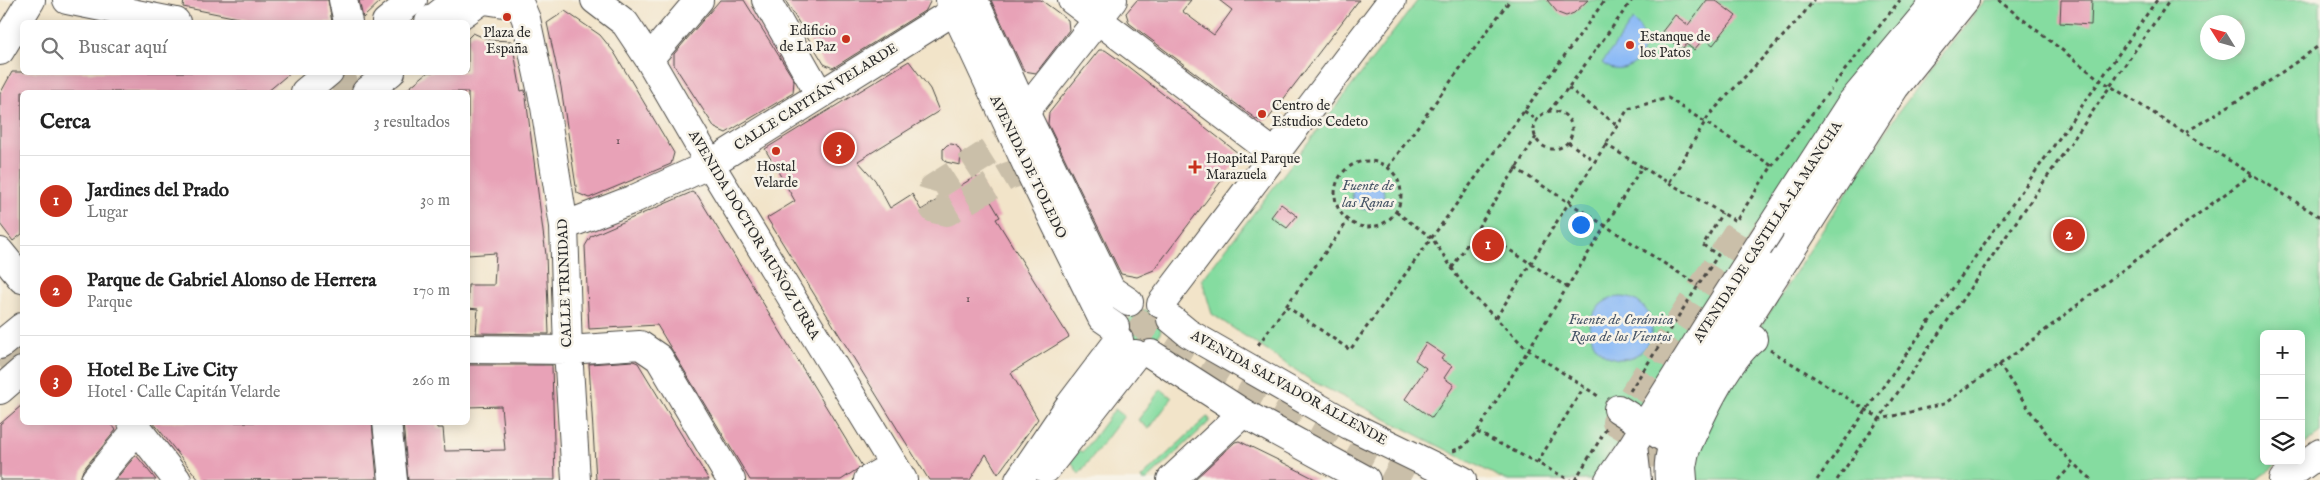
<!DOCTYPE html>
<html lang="es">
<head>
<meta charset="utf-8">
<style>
  body { margin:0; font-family:"IM FELL English",serif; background:#f2f2f2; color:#222 }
  .controls { position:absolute; right:15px; bottom:15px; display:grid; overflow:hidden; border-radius:8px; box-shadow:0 2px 12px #0003 }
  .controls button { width:45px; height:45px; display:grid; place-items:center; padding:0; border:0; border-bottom:1px solid #e0e0e0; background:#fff; color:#222; font:25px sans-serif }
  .compass { position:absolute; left:2200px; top:15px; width:45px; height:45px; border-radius:50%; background:#fff; box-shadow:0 2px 12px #0003; rotate:307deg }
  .you { position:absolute; left:1580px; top:224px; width:18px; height:18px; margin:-12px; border:4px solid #fff; border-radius:50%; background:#1a73e8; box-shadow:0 0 0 8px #1a73e833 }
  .badge { display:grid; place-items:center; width:32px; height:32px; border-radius:50%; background:#c8321e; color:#fff; font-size:16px; font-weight:700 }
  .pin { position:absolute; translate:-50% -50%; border:2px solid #fff; box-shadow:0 1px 5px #0006 }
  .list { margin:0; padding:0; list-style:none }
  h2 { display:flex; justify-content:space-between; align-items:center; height:65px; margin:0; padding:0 20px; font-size:21px }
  h2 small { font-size:16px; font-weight:400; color:#767676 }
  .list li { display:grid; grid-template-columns:32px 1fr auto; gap:15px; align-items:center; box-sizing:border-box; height:90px; padding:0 20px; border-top:1px solid #e0e0e0 }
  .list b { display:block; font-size:19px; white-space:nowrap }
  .list p { margin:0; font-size:16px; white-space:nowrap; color:#767676 }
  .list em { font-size:16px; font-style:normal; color:#767676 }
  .icon { flex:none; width:28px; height:28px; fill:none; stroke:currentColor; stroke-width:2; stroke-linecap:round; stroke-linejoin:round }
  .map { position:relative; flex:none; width:2320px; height:480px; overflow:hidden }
  .search { position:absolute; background:#fff; box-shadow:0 2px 12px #0003; left:20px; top:20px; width:450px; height:55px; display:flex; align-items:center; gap:12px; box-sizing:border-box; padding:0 18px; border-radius:8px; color:#767676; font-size:19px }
  .panel { position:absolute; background:#fff; box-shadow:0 2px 12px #0003; left:20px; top:90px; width:450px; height:335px; border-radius:8px }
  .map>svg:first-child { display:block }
</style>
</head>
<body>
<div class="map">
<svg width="2320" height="480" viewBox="0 0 2320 480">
  <rect width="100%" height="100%" fill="#f7f3e8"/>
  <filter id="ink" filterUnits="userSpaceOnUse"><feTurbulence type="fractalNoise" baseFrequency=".02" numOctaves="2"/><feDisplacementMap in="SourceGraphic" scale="10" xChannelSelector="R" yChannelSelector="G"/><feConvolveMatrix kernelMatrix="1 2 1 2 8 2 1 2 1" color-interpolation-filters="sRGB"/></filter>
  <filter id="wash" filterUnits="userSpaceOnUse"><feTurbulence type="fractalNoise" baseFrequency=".0096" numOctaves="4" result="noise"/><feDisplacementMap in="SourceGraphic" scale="20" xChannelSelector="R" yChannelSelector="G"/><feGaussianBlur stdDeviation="1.12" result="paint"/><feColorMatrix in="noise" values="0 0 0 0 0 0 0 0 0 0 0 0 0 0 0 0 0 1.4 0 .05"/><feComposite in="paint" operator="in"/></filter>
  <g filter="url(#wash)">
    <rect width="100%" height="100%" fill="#f2e4c9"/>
    <path fill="#85dca0" stroke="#588466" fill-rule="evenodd" d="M1418,0H1919L1843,92L1598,480H1505L1312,381L1212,314L1202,280ZM1367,178L1377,180L1383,188L1381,203L1372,209L1362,208L1357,182Z
      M1985,0H2320V433L2301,447V334H2264V461H2281L2256,480H1687L1715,398L1897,114ZM2208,22H2238V52H2208Z
      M1127 327a17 17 0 1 1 34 0a17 17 0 1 1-34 0Z
      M1161,389L1172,398L1149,429L1138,420Z
      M1115,409L1124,416L1079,474L1071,461L1079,450L1083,452Z
      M1207,417L1209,418V422L1147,480H1142L1141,478Z"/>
    <path fill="#8bbaf6" stroke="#5b7290" d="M1633,20C1662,46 1628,85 1602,63Z
      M1352 194a16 16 0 1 1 32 0a16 16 0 1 1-32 0Z
      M1590 328a31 31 0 1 1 62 0a31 31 0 1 1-62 0Z"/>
    <g id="blocks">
      <path fill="#e8a2b7" d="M184,0H328L332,22H258L183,7Z
        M359,0H382L363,18Z
        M720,0H744L794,80L793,93L726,133L715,128L674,65V54Z
        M785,0H931L926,10L833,68L824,64Z
        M991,0H1041L1068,20L1069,30L1036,73L1024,71Z
        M1137,0H1191L1182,11L1214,35L1232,10L1219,0H1359L1269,118L1261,121L1256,119L1129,23L1126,13Z
        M1547,0H1588L1574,13L1566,16L1558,13Z
        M1707,0H1715L1736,16L1713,45L1704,38L1694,50L1686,44L1682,49L1661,33L1675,15L1688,25Z
        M2061,0H2092L2091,25L2060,23Z
        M565,11L600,35L614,52L674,153L671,164L589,198L577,193L561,87L547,23Z
        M473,33L489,40L512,41L521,91L525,90L546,255L549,334L476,333L478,309L468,308V285H494L496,253L468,255V92H404L428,72H468V38Z
        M1099,50H1105L1126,65L1238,153V159L1154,270L1137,277L1121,274L1048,124L1049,113Z
        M909,61L930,89L939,111L858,161L875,180L890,208L912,194L921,210L976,176L1000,217L996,219L1069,337L1011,373L1038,419L998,474L986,454L970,480H929L767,218L795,201L765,149Z
        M12,72H291L267,92H22V234L13,241L0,224V94Z
        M951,144L956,145L961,152L960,165L946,162L943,158V149L947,145Z
        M692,192L698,196L862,466L841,480H750L657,325L589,329L585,246L591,236Z
        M1281,204L1297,216L1287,228L1271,217Z
        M1426,343L1444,355L1441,359L1452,366L1444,378L1454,385L1432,418L1405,399L1426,368L1415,360Z
        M633,361L638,363L709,480H596L589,364Z
        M468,365H552L555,480H408L403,422H436L437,428H443L445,451L505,450L501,406L468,407Z
        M22,405V422H110L116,430L83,470L80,480H0V424Z
        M153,422H372L377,479L199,480Z
        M1239,441L1282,462L1317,480H1194L1235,442Z
        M136,455L156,480H115Z"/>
    </g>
  </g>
  <g filter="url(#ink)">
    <use href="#blocks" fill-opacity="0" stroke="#494743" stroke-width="1"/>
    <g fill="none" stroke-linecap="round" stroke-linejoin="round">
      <path stroke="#cabfa9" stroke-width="28" stroke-dasharray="28 14" stroke-linecap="butt" d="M333,92L366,72
        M1022,126L994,149L933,188L929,201L934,209L947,212L1008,176L1042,165
        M1102,290L1115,306L1177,349L1234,384L1410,480
        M0,367L22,349
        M1626,428L1616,422L1740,228L1773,249
        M1648,468C1646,448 1656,434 1665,418"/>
      <g stroke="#494743" stroke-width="30">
        <path id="minor" d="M67,0L176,22
          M343,0L348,22
          M518,0L526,19L545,107L564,226L568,350L576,480
          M595,0L625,23L649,59L710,164L903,480
          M766,0L820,95
          M1072,0L1275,154
          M429,22L457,0
          M0,51L31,0
          M649,59L699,0
          M1025,112L1113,0
          M1790,223L1864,114
          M564,226L634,199L710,164L954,11
          M0,252L22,279
          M468,349L568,350L640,345L659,358L731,480
          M1722,356L1725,326L1762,266
          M1618,409L1685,451C1700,417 1724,363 1753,339
          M1667,416L1705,356L1710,322
          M132,422L177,480
          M387,422L393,480
          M1046,469L1136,354
          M95,480L137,429
          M868,480L894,465
          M1019,480L1069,406L1119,340
          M1171,480L1243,413
          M1683,480L1682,467L1685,451
          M2283,480L2320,453"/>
      </g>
      <g stroke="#494743" stroke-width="30">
        <path id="major" d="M485,0L504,3L518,0
          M950,0L1031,174L1102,318L1115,327
          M974,0L1025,112L1111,290L1129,302
          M386,22L413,0
          M451,22L482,0
          M305,92L329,72
          M366,92L391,72
          M1161,304L1392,0
          M1171,319L1188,333L1349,425L1462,480
          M0,345L22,327
          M1151,354L1243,413L1366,480
          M0,390L22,371
          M1609,480L1633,445
          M1637,480L1633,445L1710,322L1851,103L1937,0
          M1669,480C1666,449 1678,432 1692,405L1895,87L1965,0"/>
      </g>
      <path stroke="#494743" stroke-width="3" stroke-dasharray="4 4" stroke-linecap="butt" d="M1998,0L2099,79L2320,217
        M1834,84L1900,0
        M1568,88L1617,125
        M1534 130a19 19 0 1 1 38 0a19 19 0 1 1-38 0Z
        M1524,111L1537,120
        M1549,111L1568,88L1632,0
        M2186,132L2268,82L2320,45
        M1568,142L1595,161
        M1605,144L1642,167
        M1335 194a33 33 0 1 1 66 0a33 33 0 1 1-66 0Z
        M1772,166L1831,89
        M1388,167L1510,0
        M1515,168L1698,285
        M1396,212L1432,238L1465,288L1527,349L1601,398
        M1477,229L1567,287
        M1452,268L1536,137
        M1286,306L1350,350L1605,0
        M1496,318L1628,109L1668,98L1772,166L1736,221L1669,183
        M1258,345L1348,221
        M1770,350L1881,419L1944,404L2020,350L2112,278L2252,174
        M1999,364C2027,405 2052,450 2093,480
        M1630,391L1718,255L1703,245L1722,213
        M1477,432L1570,480
        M1453,451L1463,447L1477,432L1642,167L1669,183L1709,115L1801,17L1814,0
        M1537,463L1584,387
        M1575,480L1607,428
        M1817,480L2157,0
        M1837,480L2170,0
        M2058,480L2072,465"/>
      <use href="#minor" stroke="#fff" stroke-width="28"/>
      <use href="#major" stroke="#fff" stroke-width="28"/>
    </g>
  </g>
  <g fill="#c8321e" stroke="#f7f3e8" stroke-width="2">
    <circle cx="507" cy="17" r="5"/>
    <circle cx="846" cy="39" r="5"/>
    <circle cx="1630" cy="45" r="5"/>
    <circle cx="1262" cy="114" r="5"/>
    <circle cx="776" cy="151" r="5"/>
    <path d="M1192.5 159.5h5v5h5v5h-5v5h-5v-5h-5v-5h5z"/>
  </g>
  <g text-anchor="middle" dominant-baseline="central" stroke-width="5" stroke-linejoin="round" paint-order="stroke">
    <g font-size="11" fill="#5a494e">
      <text x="618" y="141">1</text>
      <text x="968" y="299">1</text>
    </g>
    <g font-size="14" fill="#2b2b2b" stroke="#f7f3e8" text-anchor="start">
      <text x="836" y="31" text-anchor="end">Edificio<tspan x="836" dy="16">de La Paz</tspan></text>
      <text x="507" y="33" text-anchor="middle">Plaza de<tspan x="507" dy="16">España</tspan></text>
      <text x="1640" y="37">Estanque de<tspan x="1640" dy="16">los Patos</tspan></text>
      <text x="1272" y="106">Centro de<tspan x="1272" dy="16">Estudios Cedeto</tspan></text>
      <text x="1206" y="159">Hoapital Parque<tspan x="1206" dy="16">Marazuela</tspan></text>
      <text x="776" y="167" text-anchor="middle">Hostal<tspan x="776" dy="16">Velarde</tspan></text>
    </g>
    <g font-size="14" fill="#2b2b2b" stroke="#f7f3e8">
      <text transform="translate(816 97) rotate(-32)">CALLE CAPITÁN VELARDE</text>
      <text transform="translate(1028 167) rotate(64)">AVENIDA DE TOLEDO</text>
      <text transform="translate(1768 232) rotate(-57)">AVENIDA DE CASTILLA-LA MANCHA</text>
      <text transform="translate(754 235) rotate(59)">AVENIDA DOCTOR MUÑOZ URRA</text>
      <text transform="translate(565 283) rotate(-92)">CALLE TRINIDAD</text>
      <text transform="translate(1289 388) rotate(29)">AVENIDA SALVADOR ALLENDE</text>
    </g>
    <g font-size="15" font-style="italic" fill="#485668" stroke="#f7f3e8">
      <text x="1368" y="185">Fuente de<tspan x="1368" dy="17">las Ranas</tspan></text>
      <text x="1621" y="319">Fuente de Cerámica<tspan x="1621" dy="17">Rosa de los Vientos</tspan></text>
    </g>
  </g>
</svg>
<div class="controls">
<button>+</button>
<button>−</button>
<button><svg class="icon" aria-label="layers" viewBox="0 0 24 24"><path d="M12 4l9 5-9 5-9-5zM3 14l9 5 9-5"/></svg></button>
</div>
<svg class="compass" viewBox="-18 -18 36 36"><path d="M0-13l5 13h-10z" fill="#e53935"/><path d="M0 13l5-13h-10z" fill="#767676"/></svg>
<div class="you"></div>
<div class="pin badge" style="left:1488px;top:245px">1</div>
<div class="pin badge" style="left:2069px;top:235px">2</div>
<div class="pin badge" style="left:839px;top:148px">3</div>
<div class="search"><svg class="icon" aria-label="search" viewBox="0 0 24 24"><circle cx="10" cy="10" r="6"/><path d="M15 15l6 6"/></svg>Buscar aquí</div>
<section class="panel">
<h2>Cerca<small>3 resultados</small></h2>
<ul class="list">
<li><span class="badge">1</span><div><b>Jardines del Prado</b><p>Lugar</p></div><em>30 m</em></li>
<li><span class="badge">2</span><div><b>Parque de Gabriel Alonso de Herrera</b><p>Parque</p></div><em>170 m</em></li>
<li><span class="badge">3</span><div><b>Hotel Be Live City</b><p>Hotel · Calle Capitán Velarde</p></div><em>260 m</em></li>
</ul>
</section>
</div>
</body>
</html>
